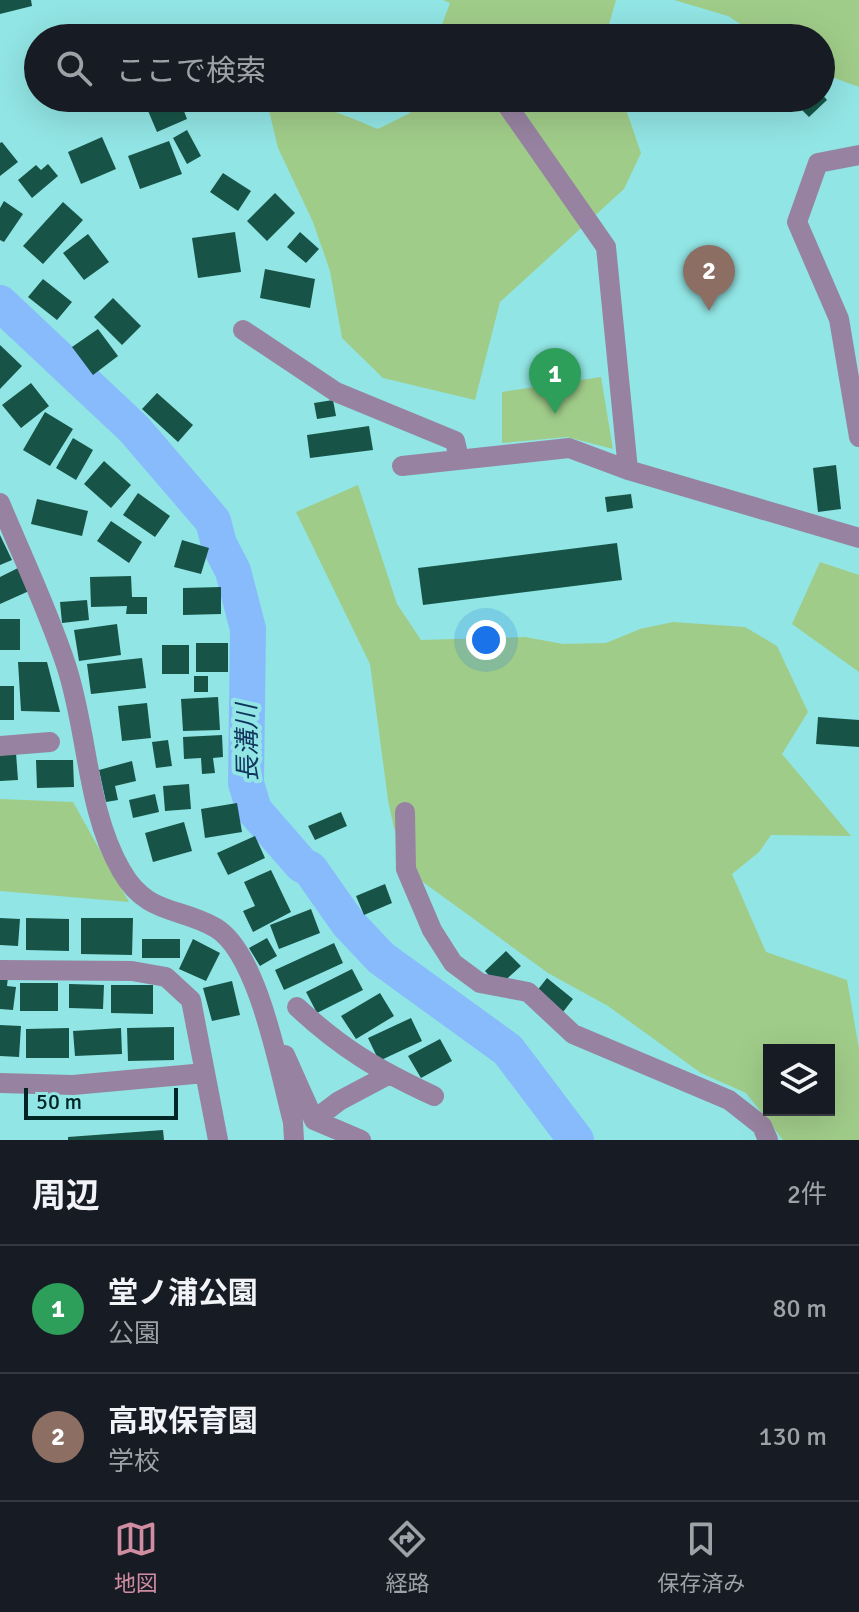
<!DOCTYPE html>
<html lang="ja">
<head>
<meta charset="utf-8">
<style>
  body { margin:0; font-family:Signika,"Noto Sans JP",sans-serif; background:#20242c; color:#f1f3f6 }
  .controls { position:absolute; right:24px; bottom:24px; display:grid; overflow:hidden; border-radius:0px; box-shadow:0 8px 32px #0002 }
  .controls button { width:72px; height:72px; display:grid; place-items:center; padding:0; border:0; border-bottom:2px solid #363941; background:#171b24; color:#f1f3f6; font:40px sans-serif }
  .scale { position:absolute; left:24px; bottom:20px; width:154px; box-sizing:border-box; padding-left:8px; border:4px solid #002525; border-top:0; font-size:22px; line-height:28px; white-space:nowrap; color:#002525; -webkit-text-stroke:6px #91e5e4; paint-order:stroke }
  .you { position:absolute; left:486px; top:640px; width:28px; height:28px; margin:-20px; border:6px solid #fff; border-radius:50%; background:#1a73e8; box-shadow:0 0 0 12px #1a73e833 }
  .badge { display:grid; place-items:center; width:52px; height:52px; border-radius:50%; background:#d08da1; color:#fff; font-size:26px; font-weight:700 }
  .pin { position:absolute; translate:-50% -66px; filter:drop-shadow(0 2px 4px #0008) }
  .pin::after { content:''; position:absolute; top:42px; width:28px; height:24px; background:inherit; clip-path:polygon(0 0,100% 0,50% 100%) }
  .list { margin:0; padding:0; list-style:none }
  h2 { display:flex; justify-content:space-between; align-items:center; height:104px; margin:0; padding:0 32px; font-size:34px }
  h2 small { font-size:26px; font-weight:400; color:#9ea1a6 }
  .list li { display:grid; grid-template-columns:52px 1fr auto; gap:24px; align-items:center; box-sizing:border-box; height:128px; padding:0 32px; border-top:2px solid #363941 }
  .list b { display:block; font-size:30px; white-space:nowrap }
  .list p { margin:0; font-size:26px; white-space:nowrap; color:#9ea1a6 }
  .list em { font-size:26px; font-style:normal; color:#9ea1a6 }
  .icon { flex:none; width:44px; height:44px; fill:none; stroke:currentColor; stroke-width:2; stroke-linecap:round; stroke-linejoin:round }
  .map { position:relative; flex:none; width:859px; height:1140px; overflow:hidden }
  .search { position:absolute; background:#171b24; box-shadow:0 8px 32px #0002; left:24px; right:24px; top:24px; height:88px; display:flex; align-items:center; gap:20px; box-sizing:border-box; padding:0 28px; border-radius:44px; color:#9ea1a6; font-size:30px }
  .sheet { height:360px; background:#171b24 }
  nav { display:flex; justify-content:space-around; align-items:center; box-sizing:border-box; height:112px; border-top:2px solid #363941; background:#171b24; font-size:22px; color:#9ea1a6 }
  nav a { display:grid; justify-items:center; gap:4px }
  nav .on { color:#d08da1 }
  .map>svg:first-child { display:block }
</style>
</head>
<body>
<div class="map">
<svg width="859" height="1140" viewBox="0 0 859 1140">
  <rect width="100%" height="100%" fill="#91e5e4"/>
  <path fill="#a0cc89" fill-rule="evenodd" d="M443,0H616L605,38H437L450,3Z
    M674,0H859V87L821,73V38H762L728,16Z
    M266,98C307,98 341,114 378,129L410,113L415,98H622L641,153L624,189L500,302L475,400L383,378L342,338L330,271L313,222L278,148Z
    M601,377L613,449L567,437L502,443V392Z
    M358,485L397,604L421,640L525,637L563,644L606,643L640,629L673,622L745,627L777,646L808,712L782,754L851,836L771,835L759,852L732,874L766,952L847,980L859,1049V1140H783L746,1093L701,1073L608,1006L548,973L416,877L394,828L388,800L370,664L296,512ZM769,1050H829V1110H769Z
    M820,562L859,575V672L792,624Z
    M0,799L73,802L129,902L0,891Z"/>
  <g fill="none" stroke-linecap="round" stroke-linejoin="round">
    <path stroke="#88bbfc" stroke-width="36" d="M0,303L134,429L213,521L219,544L233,571L248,629L246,783L254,810L302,865L310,869L348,923L381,958L508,1050L576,1140"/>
  </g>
  <path fill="#175447" d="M0,0H31L32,6L0,14Z
    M821,93L827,100L809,117L790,98H821Z
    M179,98L187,119L157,132L143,99Z
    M187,130L201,156L187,164L173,138Z
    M102,137L116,169L81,184L68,152Z
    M169,141L182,174L140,189L128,156Z
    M2,142L18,162L0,176V143Z
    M48,164L58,176L32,198L18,180L36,165L41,170Z
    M223,173L251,191L238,211L210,192Z
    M275,193L295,213L267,241L247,221Z
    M4,201L23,214L4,242L0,240V208Z
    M63,202L83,220L43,264L23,246Z
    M235,232L241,272L198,278L192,238Z
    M300,232L319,249L306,263L287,247Z
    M88,234L109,262L84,280L63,253Z
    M265,269L315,279L310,308L260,298Z
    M43,279L72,302L57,320L28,297Z
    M113,298L141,326L122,345L94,317Z
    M98,329L118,356L93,375L72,347Z
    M0,345L22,366L0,389Z
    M31,383L49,406L21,428L2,405Z
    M157,393L193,425L178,442L142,409Z
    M333,400L336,416L317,419L314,403Z
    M45,412L73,429L50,466L23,450Z
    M369,426L373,450L310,458L307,435Z
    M73,438L93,450L76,480L56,468Z
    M104,461L131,485L111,508L84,484Z
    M836,465L841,509L818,512L813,468Z
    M138,493L170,516L155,537L123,515Z
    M631,494L633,508L607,512L605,497Z
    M37,499L88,511L82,536L31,524Z
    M111,521L142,542L129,563L97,541Z
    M0,535L12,560L0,565Z
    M182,540L209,548L201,574L174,567Z
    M617,543L622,580L423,605L418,568Z
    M18,568L29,591L0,604V577Z
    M131,576L132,597H147V614H126L127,606L91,607L90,577Z
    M221,587V614L183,615V588Z
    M87,600L89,620L62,623L60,602Z
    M0,619H20V650H0Z
    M117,624L121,655L79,661L74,630Z
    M196,643H228V672H196Z
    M162,645H189V674H162Z
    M142,658L146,688L91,694L87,664Z
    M18,662H47L60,712L21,711Z
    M194,676H208V692H194Z
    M0,686H14V720H0Z
    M218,697L220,730L183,731L181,699Z
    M147,703L151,738L122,741L118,706Z
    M818,717L859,720V747L816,744Z
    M222,735L223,757L213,758L215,773L202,774L201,758L184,759L183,737Z
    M168,740L172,766L156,768L152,742Z
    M16,753L18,780L0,781V755Z
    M36,760H73L74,787L37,788Z
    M132,761L136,781L115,786L118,800L106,802L99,770Z
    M189,784L191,809L165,811L163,786Z
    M155,794L159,812L133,818L129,800Z
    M237,803L242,832L205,838L201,809Z
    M341,812L347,826L315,840L308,826Z
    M184,822L192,851L153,862L145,833Z
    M255,836L265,858L228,875L217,853Z
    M271,870L291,912L253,932L243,911L255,906L244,882Z
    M385,884L392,903L364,915L356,896Z
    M311,909L320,933L279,949L270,925Z
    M0,918L20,919L18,946L0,945Z
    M26,918L69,919V951L26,950Z
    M81,918H133L132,955L81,954Z
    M267,938L277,956L260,966L249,948Z
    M142,939H180V958H142Z
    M193,939L220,953L206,981L179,969Z
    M334,943L343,963L284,990L275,970Z
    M506,951L521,966L499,986L485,971Z
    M352,969L363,990L317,1013L306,992Z
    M0,976L8,977L7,986L16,987L13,1010L0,1009Z
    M547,978L573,999L563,1012L536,992Z
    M232,981L240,1015L212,1021L203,988Z
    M20,983H58V1011H20Z
    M69,984L104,985L103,1009L69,1008Z
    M111,985H153V1014L111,1013Z
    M380,993L394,1016L356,1039L341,1016Z
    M411,1018L422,1041L379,1061L368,1038Z
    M0,1025L21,1026L19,1057L0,1056Z
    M174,1027V1060L128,1061L127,1028Z
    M69,1028V1058H26V1029Z
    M121,1028L122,1054L75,1056L73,1031Z
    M440,1039L452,1061L421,1078L408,1056Z
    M163,1130L164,1140H68V1137Z"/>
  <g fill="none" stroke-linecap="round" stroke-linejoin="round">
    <path stroke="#9783a1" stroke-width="20" d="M502,98L606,247L628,470
      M859,155L818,163L797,222L839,319L859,437
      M243,330L336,392L455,441L459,459
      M402,466L569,448L628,470L859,538
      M0,503C22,556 48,610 66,665C88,731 86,809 121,870C147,916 178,906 216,928C259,954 280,1074 293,1122L294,1140
      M0,746L50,742
      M405,812L406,869L432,930L453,963L480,983L528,992L573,1034L729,1100L762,1126L768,1140
      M0,970L132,971L166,977L191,1000L218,1140
      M297,1007C342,1049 378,1070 434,1096
      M285,1055L314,1120L361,1140
      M0,1083L73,1085L205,1073
      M314,1120L339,1101L388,1075"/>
  </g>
  <g text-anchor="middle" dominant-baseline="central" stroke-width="8" stroke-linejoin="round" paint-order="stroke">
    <g font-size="26" font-style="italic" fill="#11345d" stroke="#91e5e4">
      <text transform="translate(248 743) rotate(-91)">長溝川</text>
    </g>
  </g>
</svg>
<div class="controls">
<button><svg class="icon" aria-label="layers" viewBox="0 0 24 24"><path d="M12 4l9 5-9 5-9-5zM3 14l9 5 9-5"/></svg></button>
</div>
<div class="scale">50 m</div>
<div class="you"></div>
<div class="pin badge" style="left:555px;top:414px;background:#2e9e5b">1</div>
<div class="pin badge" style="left:709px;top:311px;background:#8d6e63">2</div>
<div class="search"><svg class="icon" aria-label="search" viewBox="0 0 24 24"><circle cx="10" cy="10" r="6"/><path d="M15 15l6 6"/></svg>ここで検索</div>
</div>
<section class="sheet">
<h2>周辺<small>2件</small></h2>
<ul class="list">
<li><span class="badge" style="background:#2e9e5b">1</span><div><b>堂ノ浦公園</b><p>公園</p></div><em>80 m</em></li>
<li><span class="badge" style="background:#8d6e63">2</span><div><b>高取保育園</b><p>学校</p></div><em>130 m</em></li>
</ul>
</section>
<nav>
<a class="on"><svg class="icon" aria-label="map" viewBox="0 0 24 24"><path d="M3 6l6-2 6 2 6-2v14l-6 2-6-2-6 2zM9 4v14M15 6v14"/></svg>地図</a>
<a><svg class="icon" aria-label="directions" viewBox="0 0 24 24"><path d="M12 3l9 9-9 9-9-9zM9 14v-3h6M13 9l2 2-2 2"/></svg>経路</a>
<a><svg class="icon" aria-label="saved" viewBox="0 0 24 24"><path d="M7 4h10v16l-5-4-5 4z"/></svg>保存済み</a>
</nav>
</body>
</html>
